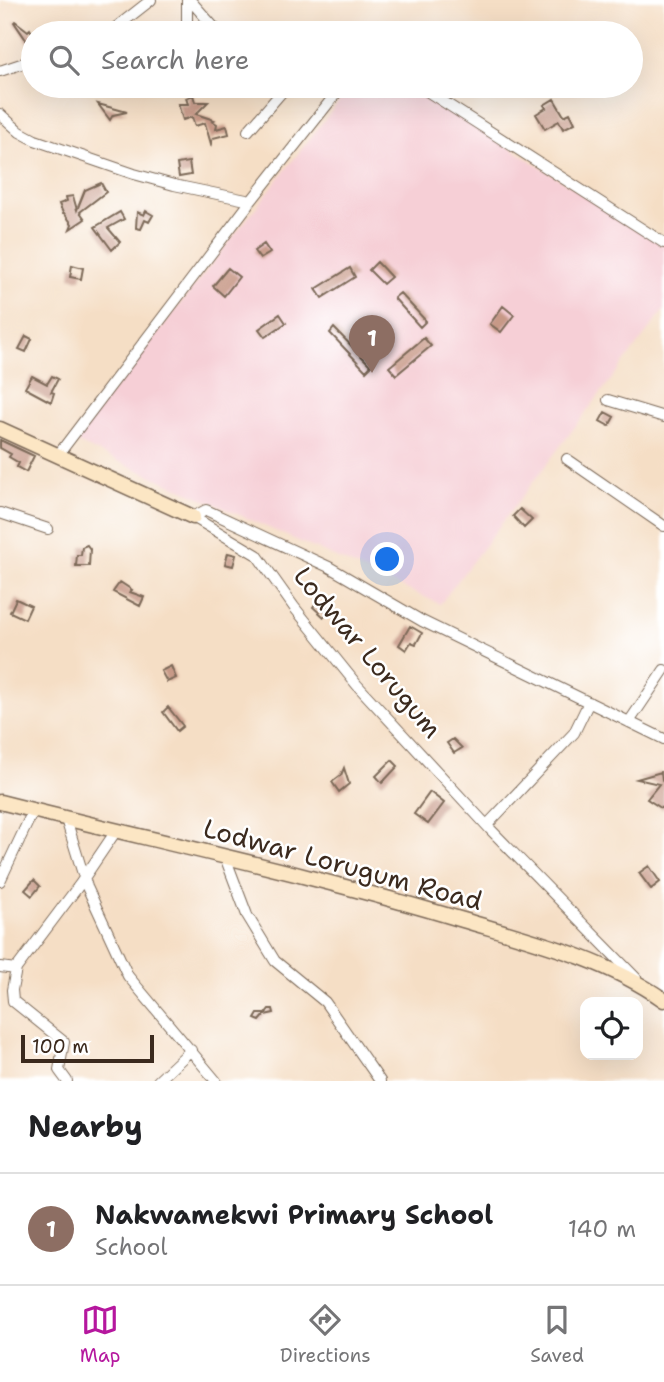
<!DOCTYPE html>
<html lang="en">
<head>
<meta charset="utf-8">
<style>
  body { margin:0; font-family:"Shantell Sans",sans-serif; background:#f6f6f6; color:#202124 }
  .controls { position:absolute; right:21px; bottom:21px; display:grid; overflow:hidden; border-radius:14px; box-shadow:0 7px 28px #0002 }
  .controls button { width:63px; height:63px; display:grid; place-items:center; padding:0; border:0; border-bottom:2px solid #e0e0e0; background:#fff; color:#202124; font:35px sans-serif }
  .scale { position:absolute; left:21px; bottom:18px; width:133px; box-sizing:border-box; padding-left:7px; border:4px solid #3b2a1e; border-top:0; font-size:19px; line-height:24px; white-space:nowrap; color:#3b2a1e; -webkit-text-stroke:5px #fff; paint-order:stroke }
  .you { position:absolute; left:388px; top:560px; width:24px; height:24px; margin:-18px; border:5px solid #fff; border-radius:50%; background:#1a73e8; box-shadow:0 0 0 10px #1a73e833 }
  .badge { display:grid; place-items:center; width:46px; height:46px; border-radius:50%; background:#b5179e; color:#fff; font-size:23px; font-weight:700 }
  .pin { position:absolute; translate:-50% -58px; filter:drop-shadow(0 2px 4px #0008) }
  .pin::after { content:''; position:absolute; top:37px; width:24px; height:21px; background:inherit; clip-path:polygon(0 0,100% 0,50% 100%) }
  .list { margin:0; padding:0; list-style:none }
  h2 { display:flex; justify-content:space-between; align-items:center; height:91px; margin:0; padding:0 28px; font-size:30px }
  h2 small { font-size:23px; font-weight:400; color:#757577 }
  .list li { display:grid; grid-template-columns:46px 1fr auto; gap:21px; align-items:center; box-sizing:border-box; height:112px; padding:0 28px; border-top:2px solid #e0e0e0 }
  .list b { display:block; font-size:26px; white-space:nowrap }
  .list p { margin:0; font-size:23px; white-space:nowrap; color:#757577 }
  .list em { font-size:23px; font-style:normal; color:#757577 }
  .icon { flex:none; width:38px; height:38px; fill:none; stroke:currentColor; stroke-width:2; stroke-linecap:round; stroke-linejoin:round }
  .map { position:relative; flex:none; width:664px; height:1081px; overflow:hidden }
  .search { position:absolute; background:#fff; box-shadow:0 7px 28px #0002; left:21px; right:21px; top:21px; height:77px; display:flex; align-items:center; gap:18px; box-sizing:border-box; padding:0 24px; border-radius:38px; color:#757577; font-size:26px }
  .sheet { height:203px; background:#fff }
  nav { display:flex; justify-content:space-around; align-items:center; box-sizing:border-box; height:98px; border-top:2px solid #e0e0e0; background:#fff; font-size:19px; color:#757577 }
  nav a { display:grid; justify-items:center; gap:4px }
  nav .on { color:#b5179e }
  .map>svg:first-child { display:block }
</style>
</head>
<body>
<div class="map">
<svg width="664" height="1081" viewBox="0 0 664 1081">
  <rect width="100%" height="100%" fill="#fff"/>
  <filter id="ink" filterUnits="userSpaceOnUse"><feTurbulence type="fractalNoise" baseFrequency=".0143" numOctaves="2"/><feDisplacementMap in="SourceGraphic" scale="14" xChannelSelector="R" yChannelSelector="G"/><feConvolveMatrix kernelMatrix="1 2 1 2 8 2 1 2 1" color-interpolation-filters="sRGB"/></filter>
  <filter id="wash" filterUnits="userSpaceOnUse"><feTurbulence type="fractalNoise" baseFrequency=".00686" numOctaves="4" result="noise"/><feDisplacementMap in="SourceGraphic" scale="28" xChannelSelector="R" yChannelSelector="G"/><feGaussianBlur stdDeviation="1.57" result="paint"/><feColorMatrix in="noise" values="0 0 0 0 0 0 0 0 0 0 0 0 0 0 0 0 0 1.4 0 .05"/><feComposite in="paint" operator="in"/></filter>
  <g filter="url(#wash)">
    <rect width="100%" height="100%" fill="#f5dec5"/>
    <path fill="#f6cfd6" d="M351,86H413L664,245V310L440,604L73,441Z"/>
    <g id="blocks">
      <path fill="#c79987" d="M15,21L28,31L30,29L33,34V50L14,22Z
        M193,95L195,102H208L196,114L214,120L212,121L217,124L216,129L227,126L229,134L213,138L211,144L205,123L195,126L192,117L183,120L178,104H188L186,98Z
        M554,99L564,116L570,113L575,123L563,129L559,121L545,129L536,114L546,108L544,105Z
        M98,104L127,112L113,115L110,120Z
        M189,162L191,175L179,177L177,164Z
        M101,183L106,192L80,212L85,219L70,229L72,224L64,213H63L59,204L67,201L66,197L73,196L77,210L85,190Z
        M146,211L153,215L149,222L145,220L141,229L136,228L137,212L144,215Z
        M120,212L124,219L108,228L120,242L112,250L95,227Z
        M264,244L270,253L260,259L254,251Z
        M377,262L391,277L383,284L369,270Z
        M72,265L83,268L81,279L70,277Z
        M228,268L239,277L224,296L213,286Z
        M350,268L355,277L322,298L316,289Z
        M400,293L426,321L420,327L394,298Z
        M503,306L514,315L501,332L490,324Z
        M280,314L286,323L265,337L259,329Z
        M334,328L371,366L366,371L330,333Z
        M26,336L32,339L26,352L19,349Z
        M424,338L431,346L396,375L389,367Z
        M32,376L47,384L52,376L58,379L51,392L54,393L51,402L25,388Z
        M605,412L614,417L609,426L600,421Z
        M0,440L34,456L26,472L17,467L19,463L9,457L11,454L0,448Z
        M520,509L532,520L524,528L513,516Z
        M87,545L90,549L89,566H76L77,555H81L82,547Z
        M228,553L236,555L233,566L225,564Z
        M120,582L132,590L130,592L144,597L140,606L113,592Z
        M16,599L31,606L25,619L10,612Z
        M317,602L328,612L324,617L313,607Z
        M410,626L422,633L416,644L411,642L406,650L399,645Z
        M171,666L176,678L167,682L161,671Z
        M168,707L183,726L177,731L163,712Z
        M453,739L462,748L454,753L447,743Z
        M392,760L398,766L382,783L376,776Z
        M344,768L349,784L339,792L332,782L341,775Z
        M661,772L662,780L664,777V810L647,799L659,784L637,779Z
        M430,792L444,803L428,824L414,814Z
        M649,866L660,882L651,889L639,873Z
        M34,880L40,886L32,896L25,890Z
        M269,1009H273L274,1013L265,1015L260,1021L255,1019L258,1014H265Z"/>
    </g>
  </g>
  <g filter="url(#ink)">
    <use href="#blocks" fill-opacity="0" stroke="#7c6958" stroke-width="2"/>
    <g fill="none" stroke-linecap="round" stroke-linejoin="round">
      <g stroke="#7c6958" stroke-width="12">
        <path id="street" d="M187,0V33
          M190,0L219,33
          M114,29L169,33
          M104,33L114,29L151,0
          M0,71L33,60
          M419,86L664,243
          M0,114L20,132L35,140L134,174L174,185L251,201
          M248,131L287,86
          M608,400L664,417
          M58,455L251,201L342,86
          M567,459L664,526
          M0,513L48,529
          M193,517L257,555L294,607L357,685L490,829L636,978
          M193,517L206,510L329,567L422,621L664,739
          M629,722L664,670
          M66,819L87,887L128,976L216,1081
          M487,825L574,733L589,702
          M225,857L247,915L275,961L325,1002L380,1081
          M0,881L33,811
          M0,967L16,969
          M67,1081L59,1070L64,1042L13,1001L12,990L16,969L80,884L116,831
          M158,1081L191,1050"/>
      </g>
      <g stroke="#7c6958" stroke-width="17">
        <path id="secondary" d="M0,429L193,517
          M0,802C154,841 311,874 463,920C533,941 604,958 664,1000"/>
      </g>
      <use href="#street" stroke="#fff" stroke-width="10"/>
      <use href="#secondary" stroke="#fce6c4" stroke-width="14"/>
    </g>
  </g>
  <g text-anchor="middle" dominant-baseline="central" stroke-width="5" stroke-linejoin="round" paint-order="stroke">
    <g font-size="26" fill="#3b2a1e" stroke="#fff">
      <text transform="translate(368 652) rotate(50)">Lodwar Lorugum</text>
      <text transform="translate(343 864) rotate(15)">Lodwar Lorugum Road</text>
    </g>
  </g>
</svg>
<div class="controls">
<button><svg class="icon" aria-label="locate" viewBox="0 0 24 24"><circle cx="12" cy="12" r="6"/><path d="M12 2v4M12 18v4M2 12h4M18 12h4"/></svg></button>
</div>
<div class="scale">100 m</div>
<div class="you"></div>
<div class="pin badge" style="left:372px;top:373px;background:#8d6e63">1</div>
<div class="search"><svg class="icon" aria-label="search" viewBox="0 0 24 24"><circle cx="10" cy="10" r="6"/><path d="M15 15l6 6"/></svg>Search here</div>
</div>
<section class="sheet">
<h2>Nearby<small></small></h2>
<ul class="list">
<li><span class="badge" style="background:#8d6e63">1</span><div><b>Nakwamekwi Primary School</b><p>School</p></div><em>140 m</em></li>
</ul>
</section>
<nav>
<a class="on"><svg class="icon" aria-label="map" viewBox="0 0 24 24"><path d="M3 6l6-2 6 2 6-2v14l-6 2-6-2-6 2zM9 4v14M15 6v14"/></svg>Map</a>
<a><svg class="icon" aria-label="directions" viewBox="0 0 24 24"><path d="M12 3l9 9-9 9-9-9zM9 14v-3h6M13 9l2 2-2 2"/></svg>Directions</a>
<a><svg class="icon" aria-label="saved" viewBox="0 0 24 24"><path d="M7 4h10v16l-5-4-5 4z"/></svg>Saved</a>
</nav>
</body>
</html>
